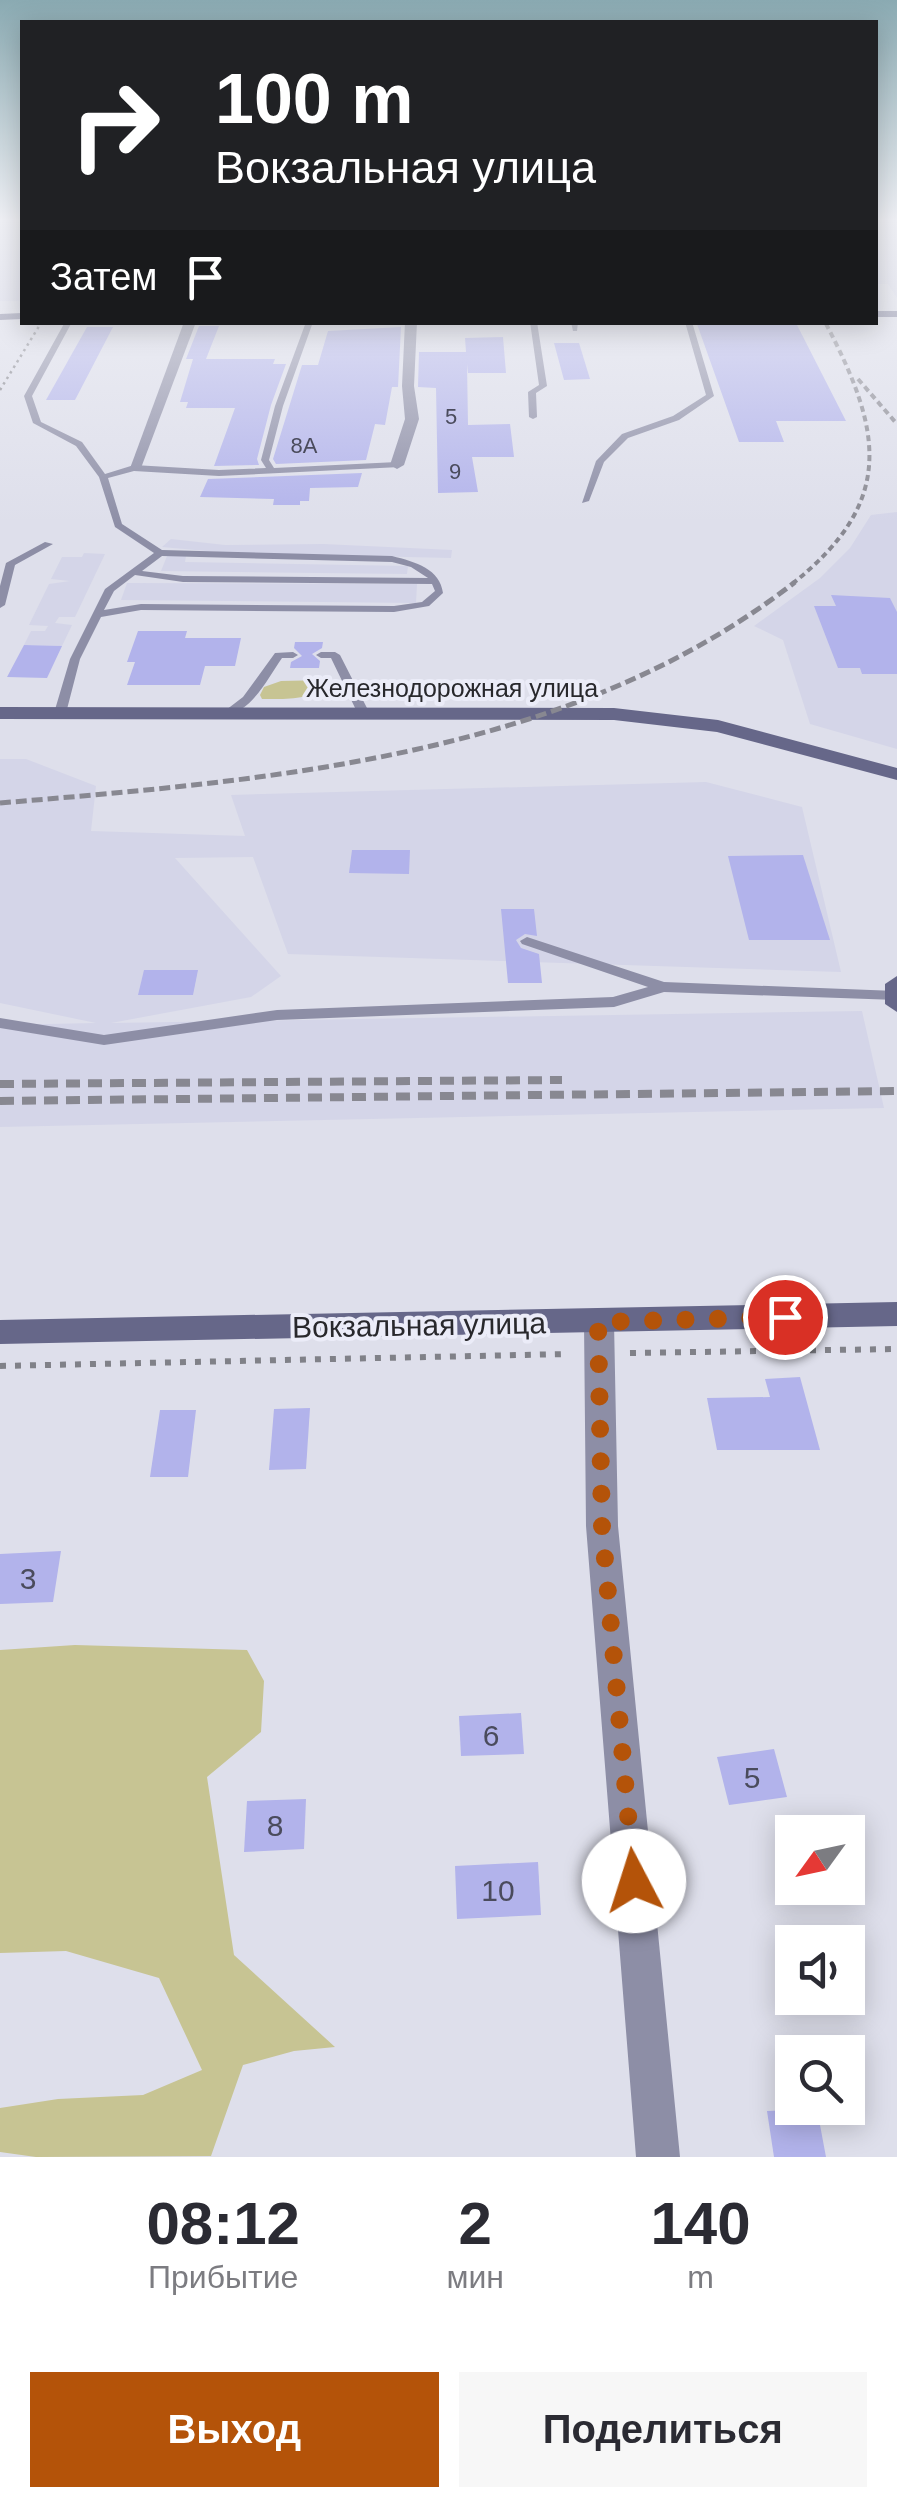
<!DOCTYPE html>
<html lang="ru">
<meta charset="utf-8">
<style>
:root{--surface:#fff;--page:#f7f7f7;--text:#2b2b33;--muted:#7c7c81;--accent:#b45309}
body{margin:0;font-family:Helvetica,sans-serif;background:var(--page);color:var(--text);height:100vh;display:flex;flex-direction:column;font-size:38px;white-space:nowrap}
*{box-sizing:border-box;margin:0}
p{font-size:32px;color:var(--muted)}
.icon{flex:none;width:55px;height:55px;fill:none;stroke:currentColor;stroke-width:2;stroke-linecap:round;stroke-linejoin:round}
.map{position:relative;height:2157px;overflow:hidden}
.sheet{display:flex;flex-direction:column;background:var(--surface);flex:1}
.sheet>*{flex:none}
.hud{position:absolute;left:20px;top:20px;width:858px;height:305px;border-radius:0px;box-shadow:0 5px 25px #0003;background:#202124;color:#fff;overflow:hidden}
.needle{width:65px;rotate:237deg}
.tools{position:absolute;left:775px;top:1815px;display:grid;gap:20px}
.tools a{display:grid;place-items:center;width:90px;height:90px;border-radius:0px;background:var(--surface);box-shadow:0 5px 25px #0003;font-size:50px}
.pin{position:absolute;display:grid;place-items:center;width:85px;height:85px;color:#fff;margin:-42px;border:5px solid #fff;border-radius:50%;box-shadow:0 2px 10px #0007}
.me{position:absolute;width:110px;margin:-55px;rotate:355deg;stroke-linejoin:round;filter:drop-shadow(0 0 8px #0008)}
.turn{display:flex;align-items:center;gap:35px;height:210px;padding:0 30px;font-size:45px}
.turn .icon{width:130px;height:130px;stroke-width:2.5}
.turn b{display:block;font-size:70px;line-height:85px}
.then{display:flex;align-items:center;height:95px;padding:0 30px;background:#0003;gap:20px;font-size:38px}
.eta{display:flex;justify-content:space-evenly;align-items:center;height:170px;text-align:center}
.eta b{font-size:60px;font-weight:700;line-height:70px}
.cta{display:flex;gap:20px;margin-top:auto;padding:20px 30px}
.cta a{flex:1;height:115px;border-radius:0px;background:var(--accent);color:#fff;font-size:40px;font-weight:700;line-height:115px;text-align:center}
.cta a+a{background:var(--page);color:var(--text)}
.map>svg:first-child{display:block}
.built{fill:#d4d5e8}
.green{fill:#c7c493}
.building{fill:#b2b3eb}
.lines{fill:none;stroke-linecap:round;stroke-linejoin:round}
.path-far1{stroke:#808188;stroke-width:2.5;stroke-dasharray:2.5 4;stroke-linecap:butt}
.path{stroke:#808188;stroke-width:6;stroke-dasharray:6 9;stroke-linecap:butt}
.lane{fill:#8d8ea6;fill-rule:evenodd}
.street{fill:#8d8ea6;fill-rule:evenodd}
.secondary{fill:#666789;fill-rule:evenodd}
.rail-far2{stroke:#888891;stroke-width:4;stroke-dasharray:6 4;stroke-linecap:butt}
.rail-far1{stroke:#888891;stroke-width:5;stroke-dasharray:11 5;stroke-linecap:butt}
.rail{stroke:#888891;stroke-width:8;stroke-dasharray:14 8;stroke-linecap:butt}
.route{stroke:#b45309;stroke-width:18;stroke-dasharray:0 32.4}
.labels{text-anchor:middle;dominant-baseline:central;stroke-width:8;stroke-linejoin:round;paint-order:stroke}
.far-number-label{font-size:22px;fill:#4a4b5c}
.far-street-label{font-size:25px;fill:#28282c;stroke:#ebecf8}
.street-label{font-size:30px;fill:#28282c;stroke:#ebecf8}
.near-number-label{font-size:30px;fill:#4a4b5c}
</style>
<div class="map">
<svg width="897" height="2157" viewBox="0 0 897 2157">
<rect width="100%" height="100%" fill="#dedfeb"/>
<g class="built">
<rect x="0" y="222" width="22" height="79"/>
<polygon points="875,222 897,222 897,298 888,284 875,284"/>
<polygon points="897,512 897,749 810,724 783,640 754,626 820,578 850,548 871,515"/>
<polygon points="171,539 225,545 323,544 452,550 451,558 229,553 162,547"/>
<polygon points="84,553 105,554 75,617 59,617 55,623 72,625 62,646 24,645 31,631 45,631 48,626 29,625 49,584 70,581 51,579 62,557 82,557"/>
<polygon points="167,556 186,556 185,562 408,566 407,574 161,571"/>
<polygon points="127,583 417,584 416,603 121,600"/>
<polygon points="0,759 26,759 96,786 91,831 245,836 231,795 706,782 802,807 841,972 288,954 253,857 175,858 281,976 251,997 111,1023 862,1011 884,1108 0,1127 0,1025 96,1023 0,1003"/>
</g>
<g class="green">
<path d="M327,680l3,2c-21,19 -41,17 -68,17l-2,-4 4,-8 17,-6z"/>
<polygon points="75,1645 247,1650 264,1681 261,1732 207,1777 234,1955 335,2047 294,2051 243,2065 211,2156 36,2157 0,2152 0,2108 58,2099 143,2095 202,2070 159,1978 66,1951 0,1953 0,1650"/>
</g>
<g class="building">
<polygon points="697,324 797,325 846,421 776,421 784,442 739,442"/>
<polygon points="199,326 219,326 206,359 275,359 273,364 286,364 271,405 257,459 259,465 214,466 235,408 186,408 188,402 180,402 193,359 186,359"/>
<polygon points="87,327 113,327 75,400 46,400"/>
<polygon points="401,327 398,387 392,387 385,425 375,424 366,460 276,464 273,459 302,365 318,365 328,331"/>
<polygon points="503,337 506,373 468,373 467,364 468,425 510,424 514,457 472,457 478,492 438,493 436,388 418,387 419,352 466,352 465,338"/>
<polygon points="554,343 579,343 590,379 564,380"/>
<polygon points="362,473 358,487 310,488 309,501 300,501 300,505 273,505 274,499 200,497 208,479"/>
<polygon points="831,595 890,598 897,612 897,674 862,674 860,668 838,668 814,606 836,606"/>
<polygon points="138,631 187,631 185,638 241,638 235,666 205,666 200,685 127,685 135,662 127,662"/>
<polygon points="295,642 323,642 322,648 312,654 320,661 319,668 290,668 291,662 302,656 294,648"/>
<polygon points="24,645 62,646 47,678 7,677"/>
<polygon points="352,850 410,850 409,874 349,873"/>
<polygon points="803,855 830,940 749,940 728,856"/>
<polygon points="501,909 534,909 537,936 525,934 516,940 521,948 539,954 542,983 508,983"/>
<polygon points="144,970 198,970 193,995 138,995"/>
<polygon points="800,1377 820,1450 717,1450 707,1398 770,1397 765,1379"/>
<polygon points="310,1408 306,1469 269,1470 274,1409"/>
<polygon points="160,1410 196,1410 188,1477 150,1477"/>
<polygon points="61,1551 53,1602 0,1604 0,1554"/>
<polygon points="521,1713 524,1754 461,1756 459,1716"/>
<polygon points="774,1749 787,1797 729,1805 717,1757"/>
<polygon points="306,1799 304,1849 244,1852 247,1801"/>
<polygon points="538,1862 541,1915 457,1919 455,1866"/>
<polygon points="817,2109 826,2157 774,2157 767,2111"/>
</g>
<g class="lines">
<g class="path-far1">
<polyline points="82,323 171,323"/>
<polyline points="0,390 41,323"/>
</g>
<g class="path">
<polyline points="630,1353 897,1349"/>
<polyline points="0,1366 569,1354"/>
</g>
<g class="lane">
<path d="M65,322h7l-40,74 9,26 41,20 23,32 29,-9 85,5 47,-2 -5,-8 14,-54 31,-84h7l-30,84 -14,54 5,8 123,-6 3,1v4l-181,9 -85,-5 -26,7 14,46 40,26 230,6c24,6 48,13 51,37l-14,13 -35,6 -253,-2 -40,7 -21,42 -14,54 -2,2h-8l-2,-2 16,-54 35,-70 49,-36 -39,-26 -16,-50 -23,-31 -43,-23 -9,-27zM162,556l230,6 19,5 17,11 -245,-2 -41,-5zM135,575l48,7 249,2 3,7 -13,11 -28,4 -253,-2 -37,6 10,-19z"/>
<polygon points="530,322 537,322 547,386 536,393 537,417 533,419 529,417 528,392 539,385"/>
<polygon points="571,322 578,322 577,331 573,331"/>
<polygon points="685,322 692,322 714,396 679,420 628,438 604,462 589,501 582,503 596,461 622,434 673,416 706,395"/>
<polygon points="45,542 53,544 15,565 5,605 0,608 0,586 6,563"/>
<polygon points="335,652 340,655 369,712 367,714 359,714 357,712 331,658 321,658 316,655 321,652"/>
<path d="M275,653l18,-1 5,3 -5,3h-11c-13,18 -31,56 -56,56v-4l17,-13z"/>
<polygon points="527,937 664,982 896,991 897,1000 664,992 614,1007 277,1020 104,1045 0,1028 0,1018 104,1035 277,1010 613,997 648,987 522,944 520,941"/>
</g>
<g class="street">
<polygon points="184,322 196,322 141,468 129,471"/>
<polygon points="405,322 417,322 414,386 419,419 404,465 397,469 390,465 405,419 402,386"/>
<polygon points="599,1310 609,1314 614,1322 618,1526 680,2157 636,2157 586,1526 584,1322 589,1314"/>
</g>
<g class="secondary">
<rect x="875" y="311" width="22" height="6"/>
<polygon points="22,313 22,319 0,320 0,314"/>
<polygon points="0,707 614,708 718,720 897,768 897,780 717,732 614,720 0,719"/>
<polygon points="897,976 897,1012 885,1004 885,984"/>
<polygon points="897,1302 897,1326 0,1344 0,1320"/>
</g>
<g class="rail-far2">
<polyline points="858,379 897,424"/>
<path d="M792,584c105,-83 90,-154 33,-262"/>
</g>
<path class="rail-far1" d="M0,803c273,-23 571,-46 795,-221"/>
<g class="rail">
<polyline points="0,1084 562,1080"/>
<polyline points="0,1101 897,1091"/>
</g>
</g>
<linearGradient id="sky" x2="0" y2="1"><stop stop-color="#8aaab2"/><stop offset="0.42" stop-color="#f0f1f6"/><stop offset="1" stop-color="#f0f1f6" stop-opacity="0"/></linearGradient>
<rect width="897" height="524" fill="url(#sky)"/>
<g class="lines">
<polyline class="route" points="634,1881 602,1526 598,1322 785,1317"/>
</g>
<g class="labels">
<g class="far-number-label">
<text x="451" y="416">5</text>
<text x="304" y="445">8А</text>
<text x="455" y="471">9</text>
</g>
<g class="far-street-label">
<text x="452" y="688">Железнодорожная улица</text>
</g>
<g class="street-label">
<text transform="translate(419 1325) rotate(-1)">Вокзальная улица</text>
</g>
<g class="near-number-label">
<text x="28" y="1578">3</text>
<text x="491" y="1735">6</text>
<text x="752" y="1777">5</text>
<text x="275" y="1825">8</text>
<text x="498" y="1890">10</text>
</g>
</g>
</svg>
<div class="tools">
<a><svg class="needle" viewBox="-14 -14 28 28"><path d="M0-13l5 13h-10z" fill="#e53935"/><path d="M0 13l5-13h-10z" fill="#7c7c81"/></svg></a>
<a><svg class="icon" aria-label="sound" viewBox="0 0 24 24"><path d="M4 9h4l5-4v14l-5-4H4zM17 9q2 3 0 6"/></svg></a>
<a><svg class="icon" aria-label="search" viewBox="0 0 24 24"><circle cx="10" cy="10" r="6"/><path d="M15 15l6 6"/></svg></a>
</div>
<div class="pin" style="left:785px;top:1317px;background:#d93025"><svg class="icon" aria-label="arrive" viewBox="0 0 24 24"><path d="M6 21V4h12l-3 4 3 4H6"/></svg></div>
<svg class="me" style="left:634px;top:1881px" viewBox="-20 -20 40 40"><circle r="19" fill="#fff"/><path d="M0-13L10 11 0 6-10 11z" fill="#b45309"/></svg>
<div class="hud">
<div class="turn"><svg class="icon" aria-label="right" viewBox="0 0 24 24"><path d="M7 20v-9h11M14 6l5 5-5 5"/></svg><div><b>100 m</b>Вокзальная улица</div></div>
<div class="then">Затем<svg class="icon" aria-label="arrive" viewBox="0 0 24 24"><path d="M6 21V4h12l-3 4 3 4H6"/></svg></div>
</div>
</div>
<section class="sheet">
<div class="eta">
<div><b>08:12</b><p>Прибытие</p></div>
<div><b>2</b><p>мин</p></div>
<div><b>140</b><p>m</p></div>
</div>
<div class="cta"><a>Выход</a><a>Поделиться</a></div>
</section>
